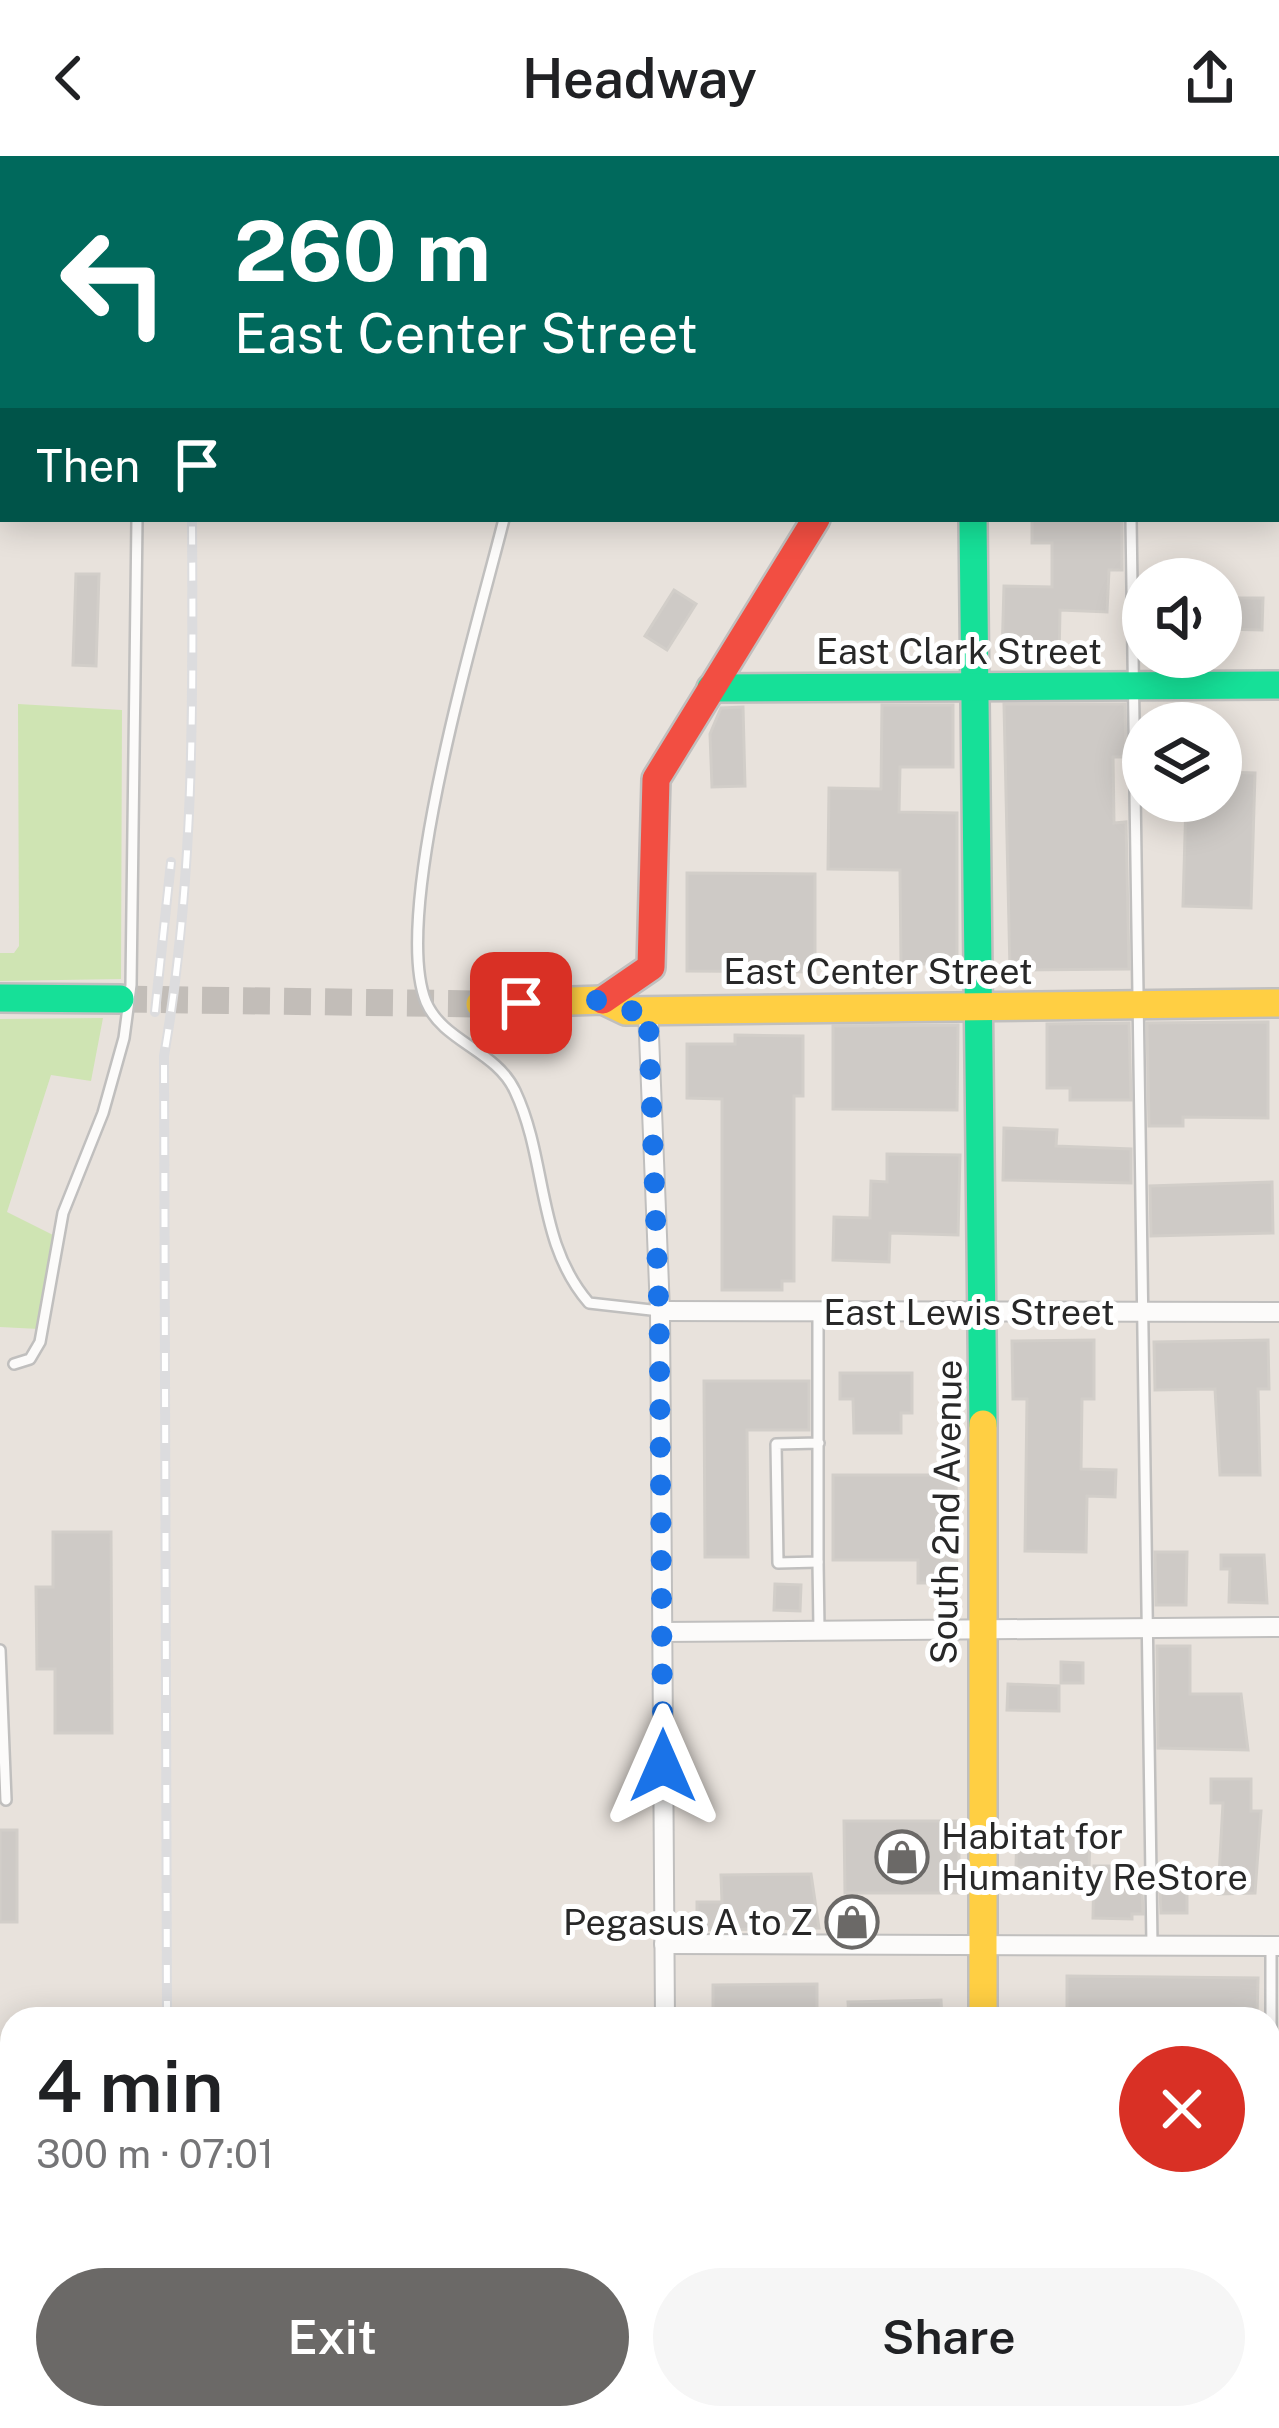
<!DOCTYPE html>
<meta charset="utf-8">
<style>
:root{--surface:#fff;--page:#f6f6f6;--text:#202124;--muted:#757577;--accent:#6b6967}
body{margin:0;font-family:"Public Sans",sans-serif;background:var(--page);color:var(--text);height:100vh;display:flex;flex-direction:column;font-size:45px;white-space:nowrap}
*{box-sizing:border-box;margin:0}
p{font-size:39px;color:var(--muted)}
.icon{flex:none;width:66px;height:66px;fill:none;stroke:currentColor;stroke-width:2;stroke-linecap:round;stroke-linejoin:round}
.map{position:relative;flex:1;overflow:hidden}
.sheet{position:absolute;left:0px;top:1851px;width:1281px;height:423px;display:flex;flex-direction:column;background:var(--surface);border-radius:36px 36px 0 0;box-shadow:0 6px 30px #0003}
.sheet>*{flex:none}
.hud{position:absolute;left:0px;top:0px;width:1281px;height:366px;box-shadow:0 6px 30px #0003;background:#00695c;color:#fff;overflow:hidden}
.tools{position:absolute;left:1122px;top:402px;display:grid;gap:24px}
.tools a{display:grid;place-items:center;width:120px;height:120px;border-radius:50%;background:var(--surface);box-shadow:0 6px 30px #0003;font-size:60px}
.pin{position:absolute;display:grid;place-items:center;width:102px;height:102px;color:#fff;margin:-51px;border-radius:24px;box-shadow:0 6px 18px #0006}
.me{position:absolute;width:132px;margin:-66px;rotate:0deg;stroke-linejoin:round;filter:drop-shadow(0 0 9px #0008)}
.turn{display:flex;align-items:center;gap:42px;height:252px;padding:0 36px;font-size:54px}
.turn .icon{width:156px;height:156px;stroke-width:2.5}
.turn b{display:block;font-size:84px;line-height:102px}
.then{display:flex;align-items:center;height:114px;padding:0 36px;background:#0003;gap:24px;font-size:45px}
.round{display:grid;place-items:center;flex:none;width:126px;height:126px;border-radius:63px;background:var(--page)}
.headline{display:flex;align-items:center;justify-content:space-between;height:204px;padding:0 36px}
h1{font-size:72px;font-weight:600;line-height:90px}
.button{display:flex;gap:24px;margin-top:auto;padding:24px 36px}
.button a{flex:1;height:138px;border-radius:72px;background:var(--accent);color:#fff;font-size:48px;font-weight:600;line-height:138px;text-align:center}
.button a+a{background:var(--page);color:var(--text)}
header{display:flex;justify-content:space-between;align-items:center;height:156px;padding:0 36px;background:var(--surface);font-size:54px;font-weight:600}
.map>svg:first-child{display:block}
.green{fill:#cfe4b3}
.building{fill:#cecac6;stroke:#d2cec9;stroke-width:3}
.lines{fill:none;stroke-linecap:round;stroke-linejoin:round}
.secondary-tunnel{stroke:#c2bdb8;stroke-width:27;stroke-dasharray:27 14;stroke-linecap:butt}
.lane-casing{stroke:#c0bfbe;stroke-width:14}
.street-casing{stroke:#c0bfbe;stroke-width:22}
.fast-casing{stroke:#c0bfbe;stroke-width:32}
.slow-casing{stroke:#c0bfbe;stroke-width:32}
.jam-casing{stroke:#c0bfbe;stroke-width:32}
.lane{stroke:#fcfbfa;stroke-width:9}
.street{stroke:#fcfbfa;stroke-width:18}
.fast{stroke:#16e098;stroke-width:27}
.slow{stroke:#ffcf43;stroke-width:27}
.jam{stroke:#f24e42;stroke-width:27}
.rail-casing{stroke:#dcdcde;stroke-width:10}
.rail{stroke:#fff;stroke-width:6;stroke-dasharray:18;stroke-linecap:butt}
.route{stroke:#1a73e8;stroke-width:21;stroke-dasharray:0 37.8}
.labels{text-anchor:middle;dominant-baseline:central;stroke-width:10;stroke-linejoin:round;paint-order:stroke}
.street-label{font-size:36px;fill:#282828;stroke:#fff}
.poi-label{font-size:36px;fill:#282828;stroke:#fff;text-anchor:start}
</style>
<header><svg class="icon" aria-label="back" viewBox="0 0 24 24"><path d="M15 5l-7 7 7 7"/></svg>Headway<svg class="icon" aria-label="share" viewBox="0 0 24 24"><path d="M12 15V3M7 8l5-5 5 5M5 13v7h14v-7"/></svg></header>
<div class="map">
<svg width="1279" height="2272" viewBox="0 0 1279 2272">
<rect width="100%" height="100%" fill="#e8e2dc"/>
<g class="green">
<polygon points="18,548 122,554 121,823 0,825 0,797 14,797 19,790"/>
<polygon points="103,862 91,925 51,919 7,1056 59,1082 39,1173 0,1171 0,863"/>
</g>
<g class="building">
<polygon points="1032,363 1122,363 1122,414 1109,414 1107,456 1060,454 1059,503 1002,501 1004,430 1052,431 1052,387 1032,387"/>
<polygon points="76,418 99,418 96,510 73,509"/>
<polygon points="674,434 696,448 667,494 645,480"/>
<polygon points="1221,442 1263,442 1262,474 1221,473"/>
<polygon points="1004,548 1125,548 1126,601 1113,601 1114,667 1126,666 1129,813 1010,814"/>
<polygon points="882,549 953,549 953,611 900,611 899,656 957,657 957,808 901,808 900,714 828,713 829,632 881,633"/>
<polygon points="743,551 745,630 712,631 710,578 721,552"/>
<polygon points="1221,616 1255,617 1251,752 1183,750 1186,645 1221,645"/>
<polygon points="687,717 815,718 815,816 687,815"/>
<polygon points="1268,866 1268,962 1183,961 1183,970 1149,970 1147,867"/>
<polygon points="1129,867 1131,944 1070,944 1070,932 1047,932 1047,868"/>
<polygon points="958,869 957,954 833,953 833,870"/>
<polygon points="735,879 803,880 803,940 794,940 794,1125 782,1125 782,1134 722,1134 722,943 687,942 687,888 735,888"/>
<polygon points="1004,972 1057,974 1056,990 1131,993 1131,1027 1003,1024"/>
<polygon points="887,998 960,999 958,1079 890,1077 889,1106 833,1104 834,1061 870,1062 871,1025 887,1026"/>
<polygon points="1272,1026 1273,1077 1151,1080 1150,1030"/>
<polygon points="1094,1184 1094,1243 1082,1243 1081,1313 1116,1314 1115,1341 1087,1340 1086,1396 1025,1395 1027,1243 1013,1243 1012,1185"/>
<polygon points="1268,1184 1269,1233 1258,1233 1260,1319 1220,1319 1215,1233 1155,1234 1154,1186"/>
<polygon points="840,1217 912,1217 912,1257 901,1257 901,1277 854,1277 853,1243 840,1243"/>
<polygon points="704,1225 809,1225 809,1274 747,1274 748,1401 705,1401"/>
<polygon points="833,1319 956,1319 957,1427 918,1427 918,1404 833,1404"/>
<polygon points="53,1376 111,1376 112,1577 55,1577 55,1513 37,1513 36,1431 53,1431"/>
<polygon points="1155,1396 1187,1396 1186,1449 1156,1449"/>
<polygon points="1221,1399 1264,1399 1267,1447 1229,1446 1230,1413 1221,1413"/>
<polygon points="775,1428 801,1429 800,1455 774,1454"/>
<polygon points="1157,1490 1190,1490 1190,1538 1241,1538 1248,1594 1158,1592"/>
<polygon points="1061,1506 1083,1507 1083,1527 1061,1527"/>
<polygon points="1008,1528 1059,1530 1059,1555 1007,1554"/>
<polygon points="1211,1623 1251,1623 1251,1655 1261,1655 1255,1737 1218,1738 1223,1647 1211,1647"/>
<polygon points="844,1665 959,1665 959,1737 845,1737"/>
<rect x="0" y="1674" width="17" height="92"/>
<polygon points="1017,1674 1090,1676 1089,1713 1016,1711"/>
<polygon points="1094,1710 1132,1710 1132,1736 1142,1735 1143,1758 1132,1758 1132,1763 1093,1762"/>
<polygon points="811,1718 819,1772 697,1774 697,1746 722,1746 721,1719"/>
<polygon points="1187,1734 1187,1757 1161,1757 1160,1735"/>
<polygon points="1067,1820 1258,1822 1257,1863 1067,1863"/>
<polygon points="817,1828 817,1863 713,1863 713,1829"/>
<polygon points="941,1844 942,1863 849,1863 848,1846"/>
</g>
<g class="lines">
<polyline class="secondary-tunnel" points="120,843 480,848"/>
<g class="lane-casing">
<g id="lane">
<polyline points="587,0 589,3"/>
<path d="M504,363c-25,101 -114,394 -78,483 17,40 70,48 89,89 33,70 21,151 74,212l71,8"/>
<polyline points="1131,363 1152,1789"/>
<polyline points="818,1156 818,1406 778,1407 776,1288 819,1287"/>
<polyline points="14,1208 30,1203 40,1186 63,1057 103,957 124,882 131,829 137,363"/>
<polyline points="818,1406 819,1473"/>
<polyline points="0,1494 6,1644"/>
<polyline points="1271,2078 1271,1790"/>
</g>
</g>
<g class="street-casing">
<g id="street">
<polyline points="52,3 52,0"/>
<polyline points="0,212 3,212"/>
<polyline points="1278,213 1279,213"/>
<polyline points="648,854 660,1155 665,1863"/>
<polyline points="660,1155 1279,1156"/>
<polyline points="662,1476 1279,1471"/>
<polyline points="664,1788 1279,1790"/>
<polyline points="67,2262 67,2272"/>
<polyline points="668,2262 668,2272"/>
</g>
</g>
<g class="fast-casing">
<g id="fast">
<polyline points="973,363 983,1268"/>
<polyline points="711,532 1279,529"/>
<polyline points="0,842 120,843"/>
<polyline points="0,2113 12,2112"/>
<polyline points="988,2262 988,2272"/>
</g>
</g>
<g class="slow-casing">
<g id="slow">
<polyline points="1038,3 1040,0"/>
<polyline points="480,848 603,844 626,855 1279,847"/>
<polyline points="983,1268 983,1863"/>
<polyline points="1269,2081 1279,2081"/>
<polyline points="1269,2118 1279,2118"/>
</g>
</g>
<g class="jam-casing">
<polyline id="jam" points="603,844 651,811 656,623 816,363"/>
</g>
<use href="#lane" class="lane"/>
<use href="#street" class="street"/>
<use href="#fast" class="fast"/>
<use href="#slow" class="slow"/>
<use href="#jam" class="jam"/>
<g class="rail-casing">
<g id="rail">
<polyline points="190,3 191,0"/>
<polyline points="155,856 171,706"/>
<path d="M167,1863l-3,-963c31,-179 29,-356 28,-537"/>
<polyline points="169,2262 170,2272"/>
</g>
</g>
<use href="#rail" class="rail"/>
</g>
<g class="lines">
<polyline class="route" points="521,847 603,844 626,855 648,854 659,1156 663,1610"/>
</g>
<defs>
<g id="shop-ring" transform="scale(2.7)"><circle r="9.5" fill="#fff" stroke="#6b6967" stroke-width="1.5"/><path d="M-5-2.5h2.3a2.7 3.5 0 0 1 5.4 0H5L5.5 6h-11ZM-1.5-2.5h3a1.5 2.3 0 0 0-3 0Z" fill="#6b6967"/></g>
</defs>
<g fill-rule="evenodd">
<use href="#shop-ring" x="902" y="1701"/>
<use href="#shop-ring" x="852" y="1766"/>
</g>
<g class="labels">
<g class="street-label">
<text x="959" y="495">East Clark Street</text>
<text x="878" y="815">East Center Street</text>
<text x="969" y="1156">East Lewis Street</text>
<text transform="translate(946 1356) rotate(-89)">South 2nd Avenue</text>
</g>
<g class="poi-label">
<text x="941" y="1680">Habitat for<tspan x="941" dy="41">Humanity ReStore</tspan></text>
<text x="813" y="1766" text-anchor="end">Pegasus A to Z</text>
</g>
</g>
</svg>
<div class="tools">
<a><svg class="icon" aria-label="sound" viewBox="0 0 24 24"><path d="M4 9h4l5-4v14l-5-4H4zM17 9q2 3 0 6"/></svg></a>
<a><svg class="icon" aria-label="layers" viewBox="0 0 24 24"><path d="M12 4l9 5-9 5-9-5zM3 14l9 5 9-5"/></svg></a>
</div>
<div class="pin" style="left:521px;top:847px;background:#d93025"><svg class="icon" aria-label="arrive" viewBox="0 0 24 24"><path d="M6 21V4h12l-3 4 3 4H6"/></svg></div>
<svg class="me" style="left:663px;top:1610px" viewBox="-20 -20 40 40"><path d="M0-17L14 15 0 8-14 15z" fill="#1a73e8" stroke="#fff" stroke-width="4"/></svg>
<div class="hud">
<div class="turn"><svg class="icon" aria-label="left" viewBox="0 0 24 24"><path d="M17 20v-9H6M10 6l-5 5 5 5"/></svg><div><b>260 m</b>East Center Street</div></div>
<div class="then">Then<svg class="icon" aria-label="arrive" viewBox="0 0 24 24"><path d="M6 21V4h12l-3 4 3 4H6"/></svg></div>
</div>
<section class="sheet">
<div class="headline"><div><h1>4 min</h1><p>300 m · 07:01</p></div><a class="round" style="background:#d93025;color:#fff"><svg class="icon" aria-label="close" viewBox="0 0 24 24"><path d="M6 6l12 12M18 6L6 18"/></svg></a></div>
<div class="button"><a>Exit</a><a>Share</a></div>
</section>
</div>
